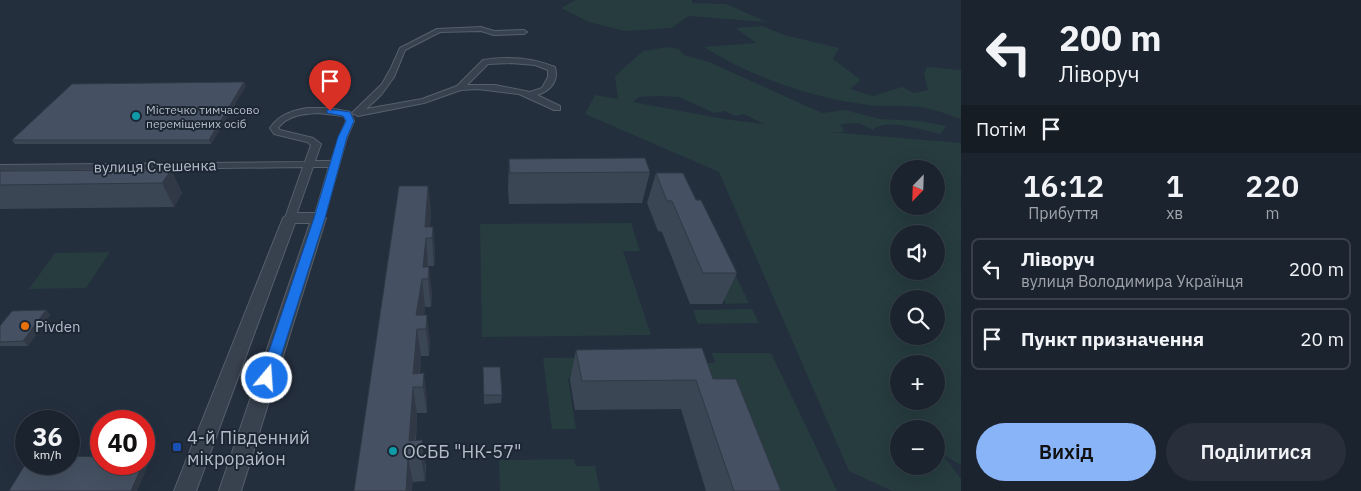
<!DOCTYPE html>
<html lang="uk">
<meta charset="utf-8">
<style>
:root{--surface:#1b232e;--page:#282f3a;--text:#f1f3f6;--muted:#a0a4aa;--line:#39404a;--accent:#8ab4f8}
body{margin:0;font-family:"IBM Plex Sans",sans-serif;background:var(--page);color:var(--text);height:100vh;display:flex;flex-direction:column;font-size:19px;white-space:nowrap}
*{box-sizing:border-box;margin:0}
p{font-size:16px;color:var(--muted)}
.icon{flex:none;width:28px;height:28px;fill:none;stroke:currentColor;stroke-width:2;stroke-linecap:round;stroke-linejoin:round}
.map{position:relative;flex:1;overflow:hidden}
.sheet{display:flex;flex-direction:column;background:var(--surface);width:400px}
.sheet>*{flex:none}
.top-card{background:#1b232e;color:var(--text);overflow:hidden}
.needle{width:32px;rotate:203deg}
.fabs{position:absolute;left:890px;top:160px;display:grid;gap:10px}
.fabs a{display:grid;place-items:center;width:55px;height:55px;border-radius:50%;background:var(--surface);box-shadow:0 5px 20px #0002,0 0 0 1px var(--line);font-size:25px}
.speed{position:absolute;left:15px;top:410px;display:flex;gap:10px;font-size:25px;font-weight:700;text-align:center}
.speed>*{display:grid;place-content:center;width:65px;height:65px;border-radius:50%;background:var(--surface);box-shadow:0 5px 20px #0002,0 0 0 1px var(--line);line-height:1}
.speed small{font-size:12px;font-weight:400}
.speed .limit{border:8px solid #d22;background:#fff;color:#111}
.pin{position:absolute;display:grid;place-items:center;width:42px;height:42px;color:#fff;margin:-51px -21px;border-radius:50% 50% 50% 0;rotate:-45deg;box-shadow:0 0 5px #0007}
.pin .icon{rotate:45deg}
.me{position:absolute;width:55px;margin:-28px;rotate:18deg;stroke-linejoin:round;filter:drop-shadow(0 0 4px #0008)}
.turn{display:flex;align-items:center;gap:18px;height:105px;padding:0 15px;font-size:22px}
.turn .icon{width:65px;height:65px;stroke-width:2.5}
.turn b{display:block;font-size:35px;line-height:42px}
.then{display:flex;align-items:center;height:48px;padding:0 15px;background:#0003;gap:10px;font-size:19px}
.eta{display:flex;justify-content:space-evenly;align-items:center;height:85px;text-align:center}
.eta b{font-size:30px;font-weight:600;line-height:35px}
.cta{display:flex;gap:10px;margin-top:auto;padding:10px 15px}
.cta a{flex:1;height:58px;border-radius:30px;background:var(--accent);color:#111;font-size:20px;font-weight:600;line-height:58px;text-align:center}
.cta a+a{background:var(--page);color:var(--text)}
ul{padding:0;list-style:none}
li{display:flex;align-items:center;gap:15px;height:62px;margin:0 10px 8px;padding:0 5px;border:2px solid var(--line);border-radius:8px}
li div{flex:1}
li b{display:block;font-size:19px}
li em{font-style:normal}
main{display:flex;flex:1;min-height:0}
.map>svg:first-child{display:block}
.green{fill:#263c3f;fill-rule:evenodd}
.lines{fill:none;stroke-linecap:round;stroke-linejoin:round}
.minor-casing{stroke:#565f6c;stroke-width:2}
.tertiary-casing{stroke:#565f6c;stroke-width:2}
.minor{fill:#38414e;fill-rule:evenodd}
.tertiary{fill:#38414e;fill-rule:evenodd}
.wall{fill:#3b4654}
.shaded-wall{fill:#303945}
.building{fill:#455162;stroke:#303945}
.route{fill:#1a73e8;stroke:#114b97}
.culture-dot{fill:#0f9aa8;stroke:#1d2633;stroke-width:2}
.food-dot{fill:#e8710a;stroke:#1d2633;stroke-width:2}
.transit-dot{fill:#1a4fb4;stroke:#1d2633;stroke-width:2}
.labels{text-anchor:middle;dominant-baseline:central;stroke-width:4;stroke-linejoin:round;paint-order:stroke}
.far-poi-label{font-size:12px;fill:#b4bcc9;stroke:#1d2633;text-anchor:start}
.street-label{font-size:15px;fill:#b4bcc9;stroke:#1d2633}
.poi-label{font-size:15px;fill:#b4bcc9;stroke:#1d2633;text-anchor:start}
.near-poi-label{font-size:18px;fill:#b4bcc9;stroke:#1d2633;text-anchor:start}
</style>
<main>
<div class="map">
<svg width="961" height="491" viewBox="0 0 961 491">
<rect width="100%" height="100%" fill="#242f3e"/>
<g class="green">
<polygon points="576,0 692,0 692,3 726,4 767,22 689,16 671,28 625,31 589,22 561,8"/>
<path d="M762,26l22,9 55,13 -6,11 28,21 -11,9 23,7 29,-9 12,6 14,-3 -4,-16 3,-7 34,3v49c-12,-4 -24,-9 -36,-11 -18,-4 -39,-1 -57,-3 -56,-7 -117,-28 -164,-58l52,-4 -20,-15z"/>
<path d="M668,47l11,2 5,6 25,7 113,51 23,-3 35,9 40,2 26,5 -5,8c-17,-3 -55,-17 -68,-4l-14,-7 -19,1 5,8h-15l131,11v322l-18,-10 18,24v12h-69l-43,-20 -130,-299 -134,-58 10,-19 23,4 -3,-23 28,-25zM658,96l21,1 35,16 11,-2 10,5 9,-2 20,10 -40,-5 -91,-17 6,-5zM899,169h37v37h-37zM899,234h37v37h-37zM899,299h37v37h-37zM899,364h37v37h-37zM899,429h37v37h-37z"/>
<polygon points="631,223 640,251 623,251 651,335 482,337 480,224"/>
<polygon points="692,230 716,236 749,303 726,304"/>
<polygon points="110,252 86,288 29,289 55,253"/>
<polygon points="752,309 759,323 698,324 693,310"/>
<polygon points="712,353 771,353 837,491 754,491 689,363 715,363"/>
<polygon points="680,356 687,376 568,378 576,429 552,429 543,358"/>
<polygon points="574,459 576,466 595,466 600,491 500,491 499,460"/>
</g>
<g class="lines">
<g class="minor-casing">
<g id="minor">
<path d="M481,27l13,4 30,-1 3,2 -3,2 -30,1 -13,-4 -41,1 -35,18 -11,27 -13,18 -15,14 56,-10 35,-13 26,-26c24,-4 50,-2 72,7 4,15 -5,24 -18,28l23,11v4h-6l-35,-16 -41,-5 -17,1 -37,13 -66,13 -6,-3 30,-29 9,-16 9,-20 37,-19zM511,63l24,2 13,5v7l-6,11 -12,4 -35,-7h-28l21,-21z"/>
<path d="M307,108h22l21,4 4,9 -7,16 -23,81 -5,4 -5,-4 15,-51h-16l-18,51 -5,4 -5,-4 18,-51 -303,4v-6l305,-3 6,-17 -4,-3 -33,-8 -4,-6c9,-13 21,-17 37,-20zM318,113l26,3 2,5 -15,40h-16l6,-17 -8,-6 -33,-8 -2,-2c10,-13 25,-14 40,-15z"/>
</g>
</g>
<g class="tertiary-casing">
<polygon id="tertiary" points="290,213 319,213 326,218 241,491 219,491 310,223 295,223 196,491 174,491 283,218"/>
</g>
<use href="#minor" class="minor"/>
<use href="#tertiary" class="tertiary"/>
</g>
<g class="wall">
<polygon points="244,82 246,86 211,144 15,144 12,140"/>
<polygon points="509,159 650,172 642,203 509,204 508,189"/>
<polygon points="171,170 182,193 174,207 0,209 0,171"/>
<polygon points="656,173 696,200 737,273 722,304 690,304 662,232 658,231 647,203"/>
<polygon points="428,186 431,213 430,227 433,227 435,254 434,266 428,266 432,295 431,307 425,307 424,315 430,342 429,356 421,356 420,373 427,399 427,413 417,413 416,441 426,465 426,473 425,481 413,482 354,491"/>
<polygon points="46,310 50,315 28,346 0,346 0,326"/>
<polygon points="576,350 713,379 781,491 706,491 681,409 575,410 570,380"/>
<polygon points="483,367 502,395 501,403 484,404"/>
</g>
<g class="shaded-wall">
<polygon points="244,82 246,86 211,144 209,140"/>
<polygon points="171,170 182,193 174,207 162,183"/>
<polygon points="428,186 431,213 429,238 425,227"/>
<polygon points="433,227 435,254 434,266 432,238"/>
<polygon points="426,238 428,266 427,279 423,267"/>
<polygon points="429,267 432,295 431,307 428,279"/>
<polygon points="422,279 425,307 422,329 416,315"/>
<polygon points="46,310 50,315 28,346 23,341"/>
<polygon points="427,315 430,342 429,356 426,329"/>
<polygon points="417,329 421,356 418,387 413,374"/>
<polygon points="424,373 427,399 427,413 423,387"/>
<polygon points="413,387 417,413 414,458 409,441"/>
<polygon points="422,440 426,473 425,481 421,458"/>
<polygon points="146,457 150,461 137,491 131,491"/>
<polygon points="408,458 413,482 412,491 406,491"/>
</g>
<g class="building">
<polygon points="244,82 209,140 12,140 72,84"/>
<polygon points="645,158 650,172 510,173 509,159"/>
<polygon points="171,170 162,183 0,185 0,171"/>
<polygon points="656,173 683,173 696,200 701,200 737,273 703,273 672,201 667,201"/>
<polygon points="399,186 428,186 425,227 433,227 432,238 426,238 423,267 429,267 428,279 422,279 416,315 427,315 426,329 417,329 413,374 424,373 423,387 413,387 409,441 422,440 422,449 421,458 408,458 406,491 354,491"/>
<polygon points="46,310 23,341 0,342 0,326 12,311"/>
<polygon points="702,348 713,379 736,379 781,491 734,491 696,380 582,381 576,350"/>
<polygon points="483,367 500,367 502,395 484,395"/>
<polygon points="69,456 101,457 101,464 143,464 131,491 9,491 26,463 26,464 69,464"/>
</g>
<polygon class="route" points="327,109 350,112 354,121 347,137 325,218 274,378 272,382 267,384 262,382 260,378 314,218 338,137 346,121 343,116 327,113"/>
<g class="culture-dot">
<circle cx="136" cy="116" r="5"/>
<circle cx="393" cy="451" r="5"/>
</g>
<circle class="food-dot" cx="25" cy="326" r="5"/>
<rect class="transit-dot" x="172" y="442" width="10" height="10" rx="2.5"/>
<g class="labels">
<g class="far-poi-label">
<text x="146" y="109">Містечко тимчасово<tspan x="146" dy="14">переміщених осіб</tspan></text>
</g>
<g class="street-label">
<text transform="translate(155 166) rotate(-1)">вулиця Стешенка</text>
</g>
<g class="poi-label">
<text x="35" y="326">Pivden</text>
</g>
<g class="near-poi-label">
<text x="187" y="437">4-й Південний<tspan x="187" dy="21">мікрорайон</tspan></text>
<text x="403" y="451">ОСББ "НК-57"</text>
</g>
</g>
</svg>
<div class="fabs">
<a><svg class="needle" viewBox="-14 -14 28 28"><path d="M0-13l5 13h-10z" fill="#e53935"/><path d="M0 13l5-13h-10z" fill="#a0a4aa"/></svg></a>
<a><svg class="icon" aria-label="sound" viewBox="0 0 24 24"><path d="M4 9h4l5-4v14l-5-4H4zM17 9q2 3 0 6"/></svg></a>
<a><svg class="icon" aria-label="search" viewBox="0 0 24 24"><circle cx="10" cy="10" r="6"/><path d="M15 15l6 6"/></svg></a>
<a>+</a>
<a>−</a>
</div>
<div class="speed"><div>36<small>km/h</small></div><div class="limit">40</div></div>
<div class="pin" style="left:330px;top:111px;background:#d93025"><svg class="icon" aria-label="arrive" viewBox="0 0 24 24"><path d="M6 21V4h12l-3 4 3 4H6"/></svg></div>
<svg class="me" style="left:267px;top:378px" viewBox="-20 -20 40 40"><circle r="17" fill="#1a73e8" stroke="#fff" stroke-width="3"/><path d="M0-11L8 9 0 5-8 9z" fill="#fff"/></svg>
</div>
<section class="sheet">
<div class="top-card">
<div class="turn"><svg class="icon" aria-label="left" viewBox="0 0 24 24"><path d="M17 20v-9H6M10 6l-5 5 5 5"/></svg><div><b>200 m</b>Ліворуч</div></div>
<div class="then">Потім<svg class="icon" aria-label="arrive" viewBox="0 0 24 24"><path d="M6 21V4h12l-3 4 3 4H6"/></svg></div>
</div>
<div class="eta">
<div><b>16:12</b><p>Прибуття</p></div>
<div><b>1</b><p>хв</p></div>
<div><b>220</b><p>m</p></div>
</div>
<ul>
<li><svg class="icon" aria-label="left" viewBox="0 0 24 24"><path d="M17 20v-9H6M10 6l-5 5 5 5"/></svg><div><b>Ліворуч</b><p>вулиця Володимира Українця</p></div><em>200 m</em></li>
<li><svg class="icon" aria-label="arrive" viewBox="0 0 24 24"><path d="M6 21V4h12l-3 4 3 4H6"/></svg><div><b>Пункт призначення</b></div><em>20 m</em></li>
</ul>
<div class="cta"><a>Вихід</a><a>Поділитися</a></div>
</section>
</main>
